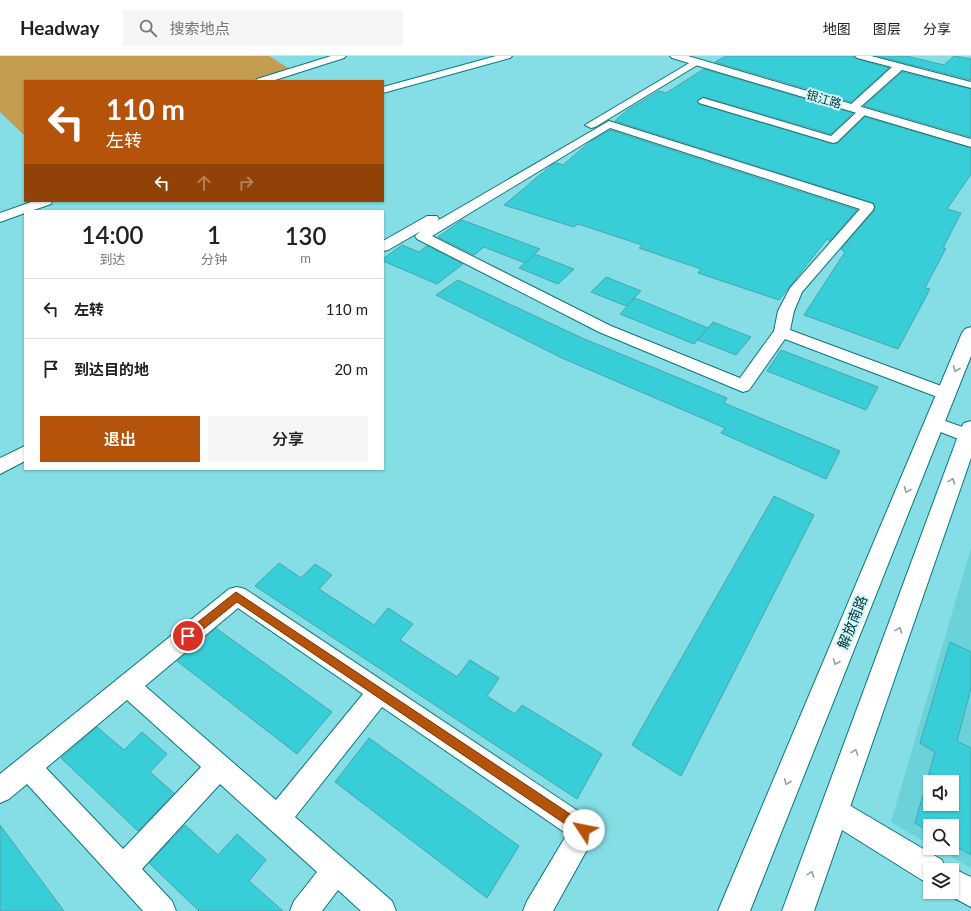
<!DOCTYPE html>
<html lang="zh">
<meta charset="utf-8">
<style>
:root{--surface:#fff;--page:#f6f6f6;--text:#222;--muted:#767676;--line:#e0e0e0;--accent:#b45309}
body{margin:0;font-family:Lato,"Noto Sans SC",sans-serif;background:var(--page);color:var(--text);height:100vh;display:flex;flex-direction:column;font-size:15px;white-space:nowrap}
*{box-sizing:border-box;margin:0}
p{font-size:13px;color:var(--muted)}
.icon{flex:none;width:22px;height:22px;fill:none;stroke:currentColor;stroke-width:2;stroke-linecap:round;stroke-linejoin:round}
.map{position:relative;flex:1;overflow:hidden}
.details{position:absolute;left:24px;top:154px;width:360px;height:260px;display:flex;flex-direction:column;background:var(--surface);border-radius:0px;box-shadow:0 1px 3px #0004}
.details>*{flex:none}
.guide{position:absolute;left:24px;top:24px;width:360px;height:122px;border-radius:0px;box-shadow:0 1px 3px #0004;background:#b45309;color:#fff;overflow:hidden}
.buttons{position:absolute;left:923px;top:719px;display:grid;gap:8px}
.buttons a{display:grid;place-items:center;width:36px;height:36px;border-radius:0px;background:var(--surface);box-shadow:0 1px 3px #0004;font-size:20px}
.pin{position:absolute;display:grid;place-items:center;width:34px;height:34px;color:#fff;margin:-17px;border:2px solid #fff;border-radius:50%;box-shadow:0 1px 4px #0007}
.me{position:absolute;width:44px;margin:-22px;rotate:304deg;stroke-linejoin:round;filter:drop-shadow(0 0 3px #0008)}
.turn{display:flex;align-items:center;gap:14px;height:84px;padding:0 16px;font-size:18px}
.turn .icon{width:52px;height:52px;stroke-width:2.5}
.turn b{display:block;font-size:28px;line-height:34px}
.lanes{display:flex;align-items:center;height:38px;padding:0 16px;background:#0003;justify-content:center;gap:20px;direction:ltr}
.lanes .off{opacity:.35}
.eta{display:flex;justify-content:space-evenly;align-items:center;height:68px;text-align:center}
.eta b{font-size:24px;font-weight:600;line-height:28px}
.action{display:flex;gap:8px;margin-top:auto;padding:8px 16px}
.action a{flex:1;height:46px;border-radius:0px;background:var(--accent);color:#fff;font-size:16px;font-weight:600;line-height:46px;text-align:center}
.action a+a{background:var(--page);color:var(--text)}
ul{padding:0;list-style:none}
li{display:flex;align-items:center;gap:12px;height:60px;padding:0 16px;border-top:1px solid var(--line)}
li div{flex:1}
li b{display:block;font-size:15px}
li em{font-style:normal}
header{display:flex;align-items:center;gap:24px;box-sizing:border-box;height:56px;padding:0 20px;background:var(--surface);border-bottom:1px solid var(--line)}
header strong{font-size:19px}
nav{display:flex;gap:22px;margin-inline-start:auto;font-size:14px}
.search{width:280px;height:36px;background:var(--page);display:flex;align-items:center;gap:10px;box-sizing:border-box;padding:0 14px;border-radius:0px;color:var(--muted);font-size:15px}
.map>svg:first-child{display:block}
.built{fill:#6cd2da;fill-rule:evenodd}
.green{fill:#c49d51}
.building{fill:#38ced8;stroke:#49a4ab;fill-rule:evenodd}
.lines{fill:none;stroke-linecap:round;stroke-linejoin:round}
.street-casing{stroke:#08767d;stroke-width:2}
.secondary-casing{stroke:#08767d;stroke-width:2}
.street{fill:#fff;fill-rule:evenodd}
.secondary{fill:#fff;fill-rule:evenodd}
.oneway{stroke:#8fa1a3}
.route{fill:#b45309;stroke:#753606}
.labels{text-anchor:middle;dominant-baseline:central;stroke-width:4;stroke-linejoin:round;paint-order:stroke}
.far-street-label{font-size:12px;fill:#072f32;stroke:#cdf7fa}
.street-label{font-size:14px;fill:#072f32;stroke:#cdf7fa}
</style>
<header>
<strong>Headway</strong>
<div class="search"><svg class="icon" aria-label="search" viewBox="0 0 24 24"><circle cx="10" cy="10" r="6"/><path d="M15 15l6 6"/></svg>搜索地点</div>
<nav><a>地图</a><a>图层</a><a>分享</a></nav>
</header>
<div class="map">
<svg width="971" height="855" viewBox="0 0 971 855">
<rect width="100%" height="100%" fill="#85dee5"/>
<path class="built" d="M971,492v320l-35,-20h16v-22h-22v19l-39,-23zM930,726h22v22h-22z"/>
<polygon class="green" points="0,0 269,0 290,13 251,25 25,25 25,80 0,56"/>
<g class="building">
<polygon points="726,0 854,0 857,3 889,12 851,46 715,6"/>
<polygon points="877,0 906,0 944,9 954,0 971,3 971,24"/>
<polygon points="704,13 853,57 831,78 703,41 697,45 699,48 833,88 838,87 865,61 971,92 971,118 947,153 961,157 943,192 946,192 925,232 930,233 898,293 804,259 845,196 841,193 874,155 875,151 873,147 615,65 626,55 659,35 666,37"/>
<polygon points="902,16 971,33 971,81 864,50"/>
<polygon points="610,74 857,154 830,185 827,183 779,244 698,217 701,213 639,192 642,189 578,168 574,171 504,149 552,109 556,107 563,109 591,85"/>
<polygon points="462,164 540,193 525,207 484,191 474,199 438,181"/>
<polygon points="402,189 419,196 427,190 463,208 437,228 383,205 383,203"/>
<polygon points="535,198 574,213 558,228 519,212"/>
<polygon points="606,221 641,235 626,250 591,236"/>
<polygon points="458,224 582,282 727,342 724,347 840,395 826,423 721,377 725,372 562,302 436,239"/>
<polygon points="635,242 708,272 694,288 620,258"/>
<polygon points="713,266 751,281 736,299 698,284"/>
<polygon points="781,294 878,331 866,354 767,315"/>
<polygon points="774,440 814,459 681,720 632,689"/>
<polygon points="279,507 301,522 315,508 332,519 319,533 374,569 388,552 413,568 400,584 457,621 470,604 499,622 487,640 515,658 522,649 602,698 577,743 255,530"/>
<polygon points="216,572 332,656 297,698 177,605"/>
<path d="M950,586l21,10v36l-14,53 14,7v107l-19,-11v-18h-22v6l-15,-9 20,-71 -15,-9zM930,726h22v22h-22z"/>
<polygon points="97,671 124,694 142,676 167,698 150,716 174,737 138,775 61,702"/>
<polygon points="369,682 519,790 487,842 335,726"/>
<polygon points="0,769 64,855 0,855"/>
<polygon points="185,769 218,799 237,778 266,804 249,825 283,855 199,855 149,807"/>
</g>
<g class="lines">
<g class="street-casing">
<g id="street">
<polygon points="331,0 346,0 344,2 272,25 256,25 257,23"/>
<polygon points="496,0 512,0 510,2 383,37 383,31"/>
<polygon points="855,0 871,0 971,26 971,32 902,14 857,54 849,54 848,52 849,50 892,11 857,2"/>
<polygon points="696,3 701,6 699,8 595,71 591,72 585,69"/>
<polygon points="703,42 831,80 860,53 868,53 869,55 837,86 833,87 699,47 698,45"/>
<path d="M609,65l264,83 1,3 -1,3 -71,82 -8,19 -4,19 162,60 3,4 -3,4 -6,2 -6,-2 -155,-59 -36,51 -6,2 -144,-60 -182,-93 -2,-3 6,-5 -33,19 -5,1v-10l44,-25h10l2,3 -2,2zM610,72l250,81 -70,79 -12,23 -4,20 -34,47 -129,-52 -179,-90z"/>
<polygon points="34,145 52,145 51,148 31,155 25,155 25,157 0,166 0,157"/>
<polygon points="934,361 971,374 971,388 928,371 925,367 928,363"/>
<polygon points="25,390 25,405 0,418 0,402"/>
<path d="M237,531l8,2 348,232 4,9 -4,9 -40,72h-30l4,-10 40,-67 -185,-127 -87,110 97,84 4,10h-35l-23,-21 -16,21h-32l4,-10 23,-29 -97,-88 -78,85 30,32 4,10h-33l-116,-127 -18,15 -9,4v-29l229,-185zM238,552l125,86 -87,106 -131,-114zM127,644l74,67 -78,82 -77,-81z"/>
<polygon points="835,742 844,746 942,804 946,814 930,814 930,827 922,824 826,764 822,755 826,746"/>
<polygon points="952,812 971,821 971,851 943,836 952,836 952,814 948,814"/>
</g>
</g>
<g class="secondary-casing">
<g id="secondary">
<polygon points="670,0 688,0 971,83 971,91 672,2"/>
<polygon points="971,271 971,300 750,855 718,855 962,277 965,273"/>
<polygon points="971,365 971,402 814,855 782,855 961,372 964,367"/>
</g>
</g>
<use href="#street" class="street"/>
<use href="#secondary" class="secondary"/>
</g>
<defs><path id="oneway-chevron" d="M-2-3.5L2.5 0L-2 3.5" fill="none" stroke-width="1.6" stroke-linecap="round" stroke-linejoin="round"/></defs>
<g class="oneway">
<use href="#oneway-chevron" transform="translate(956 313) rotate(112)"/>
<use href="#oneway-chevron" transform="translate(952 425) rotate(-70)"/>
<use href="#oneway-chevron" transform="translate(907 434) rotate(112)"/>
<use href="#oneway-chevron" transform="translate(899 574) rotate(-70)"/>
<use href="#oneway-chevron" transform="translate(836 606) rotate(112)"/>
<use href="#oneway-chevron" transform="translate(855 696) rotate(-70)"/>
<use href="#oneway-chevron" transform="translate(787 726) rotate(112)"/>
<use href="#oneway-chevron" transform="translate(811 818) rotate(-70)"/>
</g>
<polygon class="route" points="236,536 588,770 590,774 588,778 584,780 580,778 237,546 191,583 188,585 184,583 182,580 184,577"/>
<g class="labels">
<g class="far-street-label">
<text transform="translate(824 43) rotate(16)">银江路</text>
</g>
<g class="street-label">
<text transform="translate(852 566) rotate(-68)">解放南路</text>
</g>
</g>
</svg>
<div class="buttons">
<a><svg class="icon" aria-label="sound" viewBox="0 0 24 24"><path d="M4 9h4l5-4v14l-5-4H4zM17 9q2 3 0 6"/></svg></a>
<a><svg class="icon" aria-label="search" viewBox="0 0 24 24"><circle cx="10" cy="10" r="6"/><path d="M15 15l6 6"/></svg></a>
<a><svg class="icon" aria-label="layers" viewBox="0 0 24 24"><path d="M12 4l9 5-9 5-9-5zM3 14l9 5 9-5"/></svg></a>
</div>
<div class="pin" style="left:188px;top:580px;background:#d93025"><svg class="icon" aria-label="arrive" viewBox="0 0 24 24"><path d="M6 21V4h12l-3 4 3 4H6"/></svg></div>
<svg class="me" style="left:584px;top:774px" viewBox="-20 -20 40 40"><circle r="19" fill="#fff"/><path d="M0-13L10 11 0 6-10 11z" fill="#b45309"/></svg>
<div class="guide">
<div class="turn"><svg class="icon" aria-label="left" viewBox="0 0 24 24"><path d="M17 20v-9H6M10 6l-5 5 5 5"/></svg><div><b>110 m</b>左转</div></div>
<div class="lanes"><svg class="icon" aria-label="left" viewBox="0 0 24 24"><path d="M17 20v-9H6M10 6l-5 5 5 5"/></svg><svg class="icon off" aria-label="ahead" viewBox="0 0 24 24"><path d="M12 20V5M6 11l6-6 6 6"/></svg><svg class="icon off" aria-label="right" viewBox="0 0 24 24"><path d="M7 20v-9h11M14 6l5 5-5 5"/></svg></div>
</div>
<section class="details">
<div class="eta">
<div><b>14:00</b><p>到达</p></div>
<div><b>1</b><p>分钟</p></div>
<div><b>130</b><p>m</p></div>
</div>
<ul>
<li><svg class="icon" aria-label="left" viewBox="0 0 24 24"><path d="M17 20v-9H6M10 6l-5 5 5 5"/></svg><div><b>左转</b></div><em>110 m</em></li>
<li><svg class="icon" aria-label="arrive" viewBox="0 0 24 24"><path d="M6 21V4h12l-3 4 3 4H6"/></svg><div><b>到达目的地</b></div><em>20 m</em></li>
</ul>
<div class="action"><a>退出</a><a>分享</a></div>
</section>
</div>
